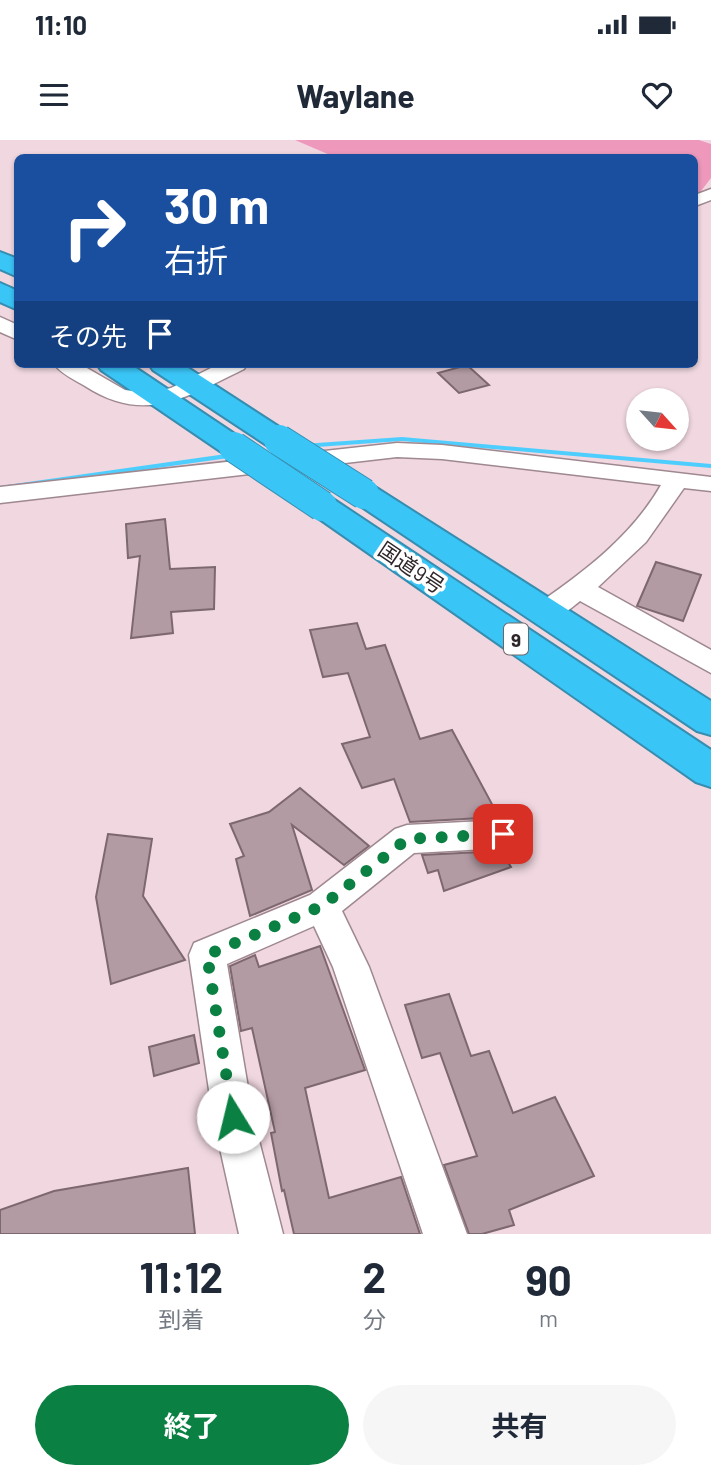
<!DOCTYPE html>
<html lang="ja">
<meta charset="utf-8">
<style>
:root{--surface:#fff;--page:#f6f6f7;--text:#1f2937;--muted:#747a83;--accent:#0b8043}
body{margin:0;font-family:Barlow,"Noto Sans JP",sans-serif;background:var(--page);color:var(--text);height:100vh;display:flex;flex-direction:column;font-size:26px;white-space:nowrap}
*{box-sizing:border-box;margin:0}
p{font-size:23px;color:var(--muted)}
.icon{flex:none;width:38px;height:38px;fill:none;stroke:currentColor;stroke-width:2;stroke-linecap:round;stroke-linejoin:round}
.map{position:relative;height:1094px;overflow:hidden}
.drawer{display:flex;flex-direction:column;background:var(--surface);flex:1}
.drawer>*{flex:none}
.hud{position:absolute;left:14px;top:14px;width:684px;height:214px;border-radius:10px;box-shadow:0 2px 5px #0004;background:#1a4fa0;color:#fff;overflow:hidden}
.needle{width:46px;rotate:117deg}
.controls{position:absolute;left:626px;top:248px;display:grid;gap:14px}
.controls a{display:grid;place-items:center;width:63px;height:63px;border-radius:50%;background:var(--surface);box-shadow:0 2px 5px #0004;font-size:35px}
.pin{position:absolute;display:grid;place-items:center;width:60px;height:60px;color:#fff;margin:-30px;border-radius:14px;box-shadow:0 4px 10px #0006}
.me{position:absolute;width:77px;margin:-38px;rotate:351deg;stroke-linejoin:round;filter:drop-shadow(0 0 5px #0008)}
.turn{display:flex;align-items:center;gap:24px;height:147px;padding:0 35px;font-size:32px}
.turn .icon{width:91px;height:91px;stroke-width:2.5}
.turn b{display:block;font-size:49px;line-height:60px}
.then{display:flex;align-items:center;height:66px;padding:0 35px;background:#0003;gap:14px;font-size:26px}
.eta{display:flex;justify-content:space-evenly;align-items:center;height:119px;text-align:center}
.eta b{font-size:42px;font-weight:700;line-height:49px}
.action{display:flex;gap:14px;margin-top:auto;padding:14px 35px}
.action a{flex:1;height:80px;border-radius:42px;background:var(--accent);color:#fff;font-size:28px;font-weight:700;line-height:80px;text-align:center}
.action a+a{background:var(--page);color:var(--text)}
.status{display:flex;justify-content:space-between;align-items:center;height:49px;padding:0 35px;background:var(--surface);direction:ltr}
.status svg{height:19px;fill:currentColor}
header{display:flex;justify-content:space-between;align-items:center;height:91px;padding:0 35px;background:var(--surface);font-size:32px;font-weight:700}
.map>svg:first-child{display:block}
.green{fill:#ee98bc}
.lines{fill:none;stroke-linecap:round;stroke-linejoin:round}
.stream{fill:#4ecefe;fill-rule:evenodd}
.building{fill:#b39ba4;stroke:#7e6870;stroke-width:2}
.street-casing{stroke:#9f8890;stroke-width:3}
.highway-casing{stroke:#368daf;stroke-width:4}
.street{fill:#fff;fill-rule:evenodd}
.highway{fill:#3ac5f7;fill-rule:evenodd}
.highway-bridge-casing{stroke:#368daf;stroke-width:32;stroke-linecap:butt}
.highway-bridge{stroke:#3ac5f7;stroke-width:30}
.route{stroke:#0b8043;stroke-width:12;stroke-dasharray:0 21.6}
.labels{text-anchor:middle;dominant-baseline:central;stroke-width:7;stroke-linejoin:round;paint-order:stroke}
.shield{fill:#fff;stroke:#6d6669;stroke-width:2}
.shield-label{font-size:19px;font-weight:bold;fill:#2e2529}
.street-label{font-size:21px;fill:#2e2529;stroke:#fff}
</style>
<div class="status"><b>11:10</b><svg viewBox="0 0 49 12"><path d="M0 12V9h3v3zM5 12V6h3v6zM10 12V3h3v9zM15 12V0h3v12zM26 1h20v11H26zM47 4h2v5h-2z"/></svg></div>
<header><svg class="icon" aria-label="menu" viewBox="0 0 24 24"><path d="M4 6h16M4 12h16M4 18h16"/></svg>Waylane<svg class="icon" aria-label="heart" viewBox="0 0 24 24"><path d="M12 20l-8-8c-3-5 5-10 8-4 3-6 11-1 8 4z"/></svg></header>
<div class="map">
<svg width="711" height="1094" viewBox="0 0 711 1094">
<rect width="100%" height="100%" fill="#f0d7e0"/>
<polygon class="green" points="295,0 699,0 711,4 711,38 695,59 695,18 337,18"/>
<g class="lines">
<g class="stream">
<polygon points="402,297 711,324 711,328 402,301 303,308 299,306 303,304"/>
<polygon points="233,313 236,313 236,317 0,350 0,346"/>
</g>
</g>
<g class="building">
<polygon points="467,225 489,245 459,253 438,233"/>
<polygon points="165,379 170,429 215,427 214,469 171,472 173,493 131,498 140,416 128,418 126,384"/>
<polygon points="656,422 701,435 683,481 637,466"/>
<polygon points="357,483 366,509 385,505 420,599 452,590 493,666 477,670 481,678 410,682 394,639 362,648 342,604 370,597 348,533 323,537 310,490"/>
<polygon points="300,648 369,706 344,725 292,685 312,750 250,776 236,719 244,716 230,684 269,672"/>
<polygon points="108,694 152,699 143,756 185,820 111,844 96,757"/>
<polygon points="501,711 511,727 444,751 438,730 428,733 422,715"/>
<polygon points="320,806 365,930 305,948 329,1058 401,1037 420,1094 294,1094 284,1050 282,1051 271,993 275,992 252,888 241,891 230,826 255,815 259,827"/>
<polygon points="449,854 471,916 489,911 513,973 555,957 594,1036 509,1070 514,1085 482,1094 469,1094 444,1025 477,1016 440,913 422,918 405,865"/>
<polygon points="194,895 199,923 154,936 149,907"/>
<polygon points="188,1028 195,1094 0,1094 0,1070 54,1051"/>
</g>
<g class="lines">
<g class="street-casing">
<g id="street">
<polygon points="711,49 711,60 695,66 695,55"/>
<polygon points="0,177 18,185 18,200 0,192"/>
<path d="M54,224h26l45,26 23,3 23,-5 48,-24h28l-3,5c-57,28 -99,56 -159,17 -10,-6 -24,-12 -31,-22z"/>
<path d="M397,303l45,2 269,32v14l-27,-3 -38,54 -48,45 113,63v23l-131,-72c-14,11 -26,23 -44,18l-4,-7 4,-7c47,-32 96,-69 125,-120l-219,-26 -45,-2 -397,46v-16z"/>
<polygon points="503,680 515,684 520,694 515,704 503,708 414,713 342,771 369,827 467,1094 423,1094 333,827 314,786 227,824 253,977 283,1094 239,1094 213,977 189,815 194,803 310,755 395,689 407,685"/>
</g>
</g>
<g class="highway-casing">
<g id="highway">
<polygon points="0,112 18,119 18,137 0,129"/>
<polygon points="0,143 18,151 18,170 0,162"/>
<polygon points="97,224 130,224 245,301 249,307 245,313 234,316 223,313 101,230"/>
<polygon points="149,224 182,224 290,294 294,300 290,306 279,309 268,306 153,230"/>
<polygon points="364,344 375,347 711,561 711,595 697,591 353,361 348,354 353,347"/>
<polygon points="322,356 333,359 711,610 711,647 696,642 311,373 306,366 311,359"/>
</g>
</g>
<use href="#street" class="street"/>
<use href="#highway" class="highway"/>
<g class="highway-bridge-casing">
<g id="highway-bridge">
<polyline points="279,300 364,354"/>
<polyline points="234,307 322,366"/>
</g>
</g>
<use href="#highway-bridge" class="highway-bridge"/>
</g>
<g class="lines">
<polyline class="route" points="233,977 207,815 322,766 407,699 503,694"/>
</g>
<g class="labels">
<rect class="shield" x="504" y="483.5" width="24" height="31" rx="5"/>
<g class="shield-label">
<text x="516" y="499">9</text>
</g>
<g class="street-label">
<text transform="translate(412 427) rotate(34)">国道9号</text>
</g>
</g>
</svg>
<div class="controls">
<a><svg class="needle" viewBox="-14 -14 28 28"><path d="M0-13l5 13h-10z" fill="#e53935"/><path d="M0 13l5-13h-10z" fill="#747a83"/></svg></a>
</div>
<div class="pin" style="left:503px;top:694px;background:#d93025"><svg class="icon" aria-label="arrive" viewBox="0 0 24 24"><path d="M6 21V4h12l-3 4 3 4H6"/></svg></div>
<svg class="me" style="left:233px;top:977px" viewBox="-20 -20 40 40"><circle r="19" fill="#fff"/><path d="M0-13L10 11 0 6-10 11z" fill="#0b8043"/></svg>
<div class="hud">
<div class="turn"><svg class="icon" aria-label="right" viewBox="0 0 24 24"><path d="M7 20v-9h11M14 6l5 5-5 5"/></svg><div><b>30 m</b>右折</div></div>
<div class="then">その先<svg class="icon" aria-label="arrive" viewBox="0 0 24 24"><path d="M6 21V4h12l-3 4 3 4H6"/></svg></div>
</div>
</div>
<section class="drawer">
<div class="eta">
<div><b>11:12</b><p>到着</p></div>
<div><b>2</b><p>分</p></div>
<div><b>90</b><p>m</p></div>
</div>
<div class="action"><a>終了</a><a>共有</a></div>
</section>
